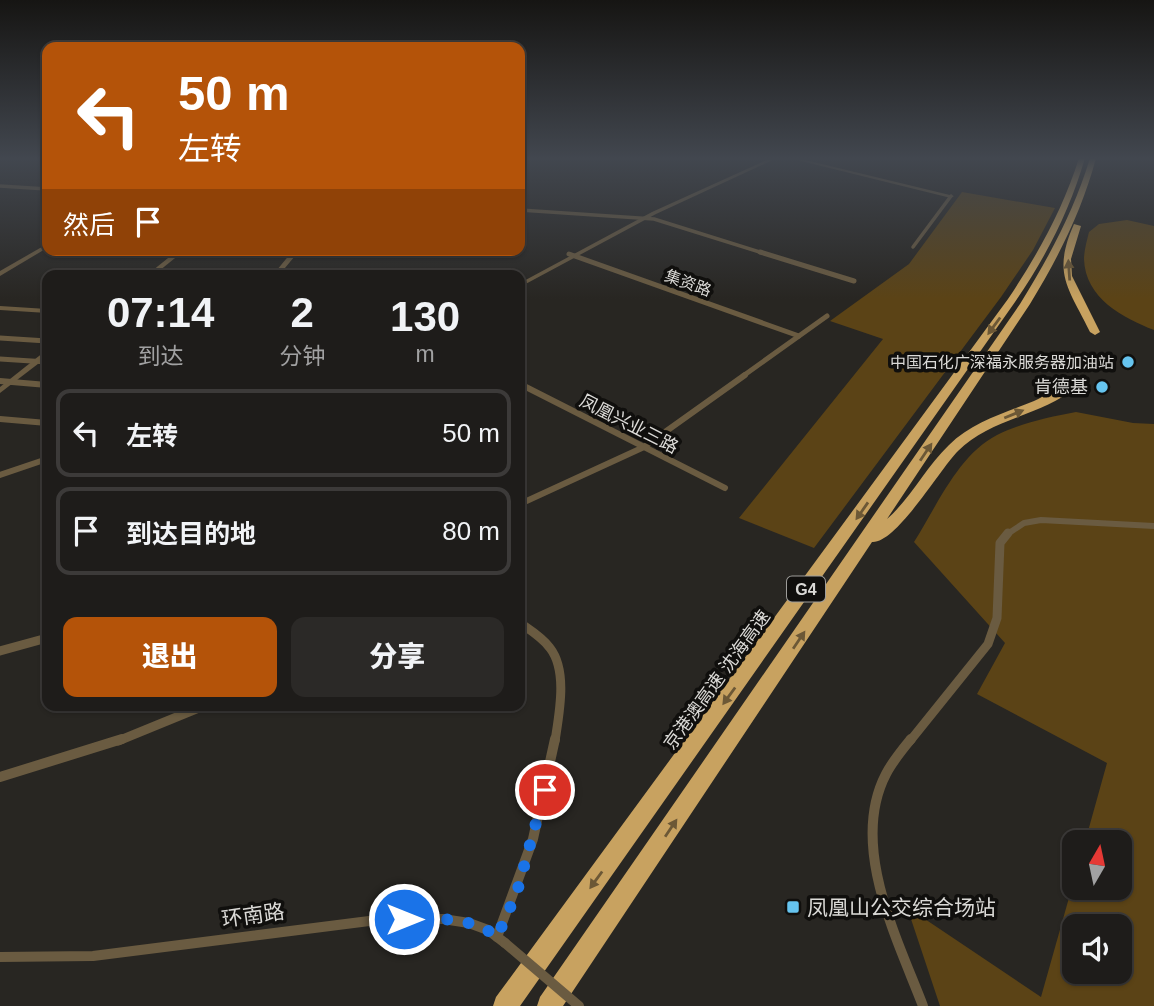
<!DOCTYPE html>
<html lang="zh">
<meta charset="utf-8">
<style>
:root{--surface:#1e1c1a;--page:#2b2927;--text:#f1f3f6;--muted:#a1a1a2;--line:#3c3a39;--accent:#b45309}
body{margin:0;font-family:Helvetica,"Noto Sans SC",sans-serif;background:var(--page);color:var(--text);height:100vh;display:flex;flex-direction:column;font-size:26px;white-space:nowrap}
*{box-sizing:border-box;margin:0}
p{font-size:23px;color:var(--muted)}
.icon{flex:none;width:38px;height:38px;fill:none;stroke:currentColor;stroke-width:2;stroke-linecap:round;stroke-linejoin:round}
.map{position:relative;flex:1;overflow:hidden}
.side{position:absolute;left:42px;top:270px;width:483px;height:441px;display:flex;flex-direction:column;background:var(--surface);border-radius:14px;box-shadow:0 2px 5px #0004,0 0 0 2px var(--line)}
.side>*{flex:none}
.top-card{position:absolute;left:42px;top:42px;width:483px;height:214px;border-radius:14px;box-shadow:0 2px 5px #0004,0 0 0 2px var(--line);background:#b45309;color:#fff;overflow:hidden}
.needle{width:46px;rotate:9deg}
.controls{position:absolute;left:1062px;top:830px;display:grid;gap:14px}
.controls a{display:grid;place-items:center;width:70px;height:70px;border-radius:14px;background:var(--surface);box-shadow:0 2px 5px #0004,0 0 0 2px var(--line);font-size:35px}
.pin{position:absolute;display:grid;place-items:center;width:60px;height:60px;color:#fff;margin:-30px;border:4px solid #fff;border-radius:50%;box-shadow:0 2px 7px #0007}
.me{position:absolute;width:77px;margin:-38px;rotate:90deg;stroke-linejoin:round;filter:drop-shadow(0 0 5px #0008)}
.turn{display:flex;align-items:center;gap:24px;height:147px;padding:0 21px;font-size:32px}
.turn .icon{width:91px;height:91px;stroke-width:2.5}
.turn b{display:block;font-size:49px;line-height:60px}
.then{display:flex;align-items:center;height:66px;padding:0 21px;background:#0003;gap:14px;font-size:26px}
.eta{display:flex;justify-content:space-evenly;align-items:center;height:119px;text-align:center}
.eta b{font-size:42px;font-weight:800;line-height:49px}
.primary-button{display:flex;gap:14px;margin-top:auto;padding:14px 21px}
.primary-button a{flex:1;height:80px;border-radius:14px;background:var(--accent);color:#fff;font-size:28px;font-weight:800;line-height:80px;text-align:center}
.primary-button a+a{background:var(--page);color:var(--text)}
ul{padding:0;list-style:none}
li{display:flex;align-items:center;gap:21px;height:88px;margin:0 14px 10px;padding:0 7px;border:4px solid var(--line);border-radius:14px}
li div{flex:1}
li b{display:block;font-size:26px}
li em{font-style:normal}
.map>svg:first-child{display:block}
.green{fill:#5b4316;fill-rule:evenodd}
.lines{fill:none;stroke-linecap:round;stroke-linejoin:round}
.minor-far4{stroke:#6a5b41;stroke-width:3.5}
.minor-far3{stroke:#6a5b41;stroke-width:5}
.minor-far2{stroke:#6a5b41;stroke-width:6}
.minor-far1{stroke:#6a5b41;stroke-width:9}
.minor{stroke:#6a5b41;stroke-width:10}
.tertiary{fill:#6a5b41;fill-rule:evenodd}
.motorway{fill:#c8a260;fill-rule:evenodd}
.minor-bridge{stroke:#6a5b41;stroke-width:10}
.oneway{fill:#6c5836}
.route{stroke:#1a73e8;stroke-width:12;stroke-dasharray:0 21.6}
.poi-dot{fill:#66c4ef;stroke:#100f0d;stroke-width:2.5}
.labels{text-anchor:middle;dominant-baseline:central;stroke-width:7;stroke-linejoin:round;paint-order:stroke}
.far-street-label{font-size:16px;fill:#dbdad7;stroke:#100f0d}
.far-poi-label{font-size:16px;fill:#dbdad7;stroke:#100f0d;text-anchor:end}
.shield{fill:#100f0d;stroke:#9e9d9a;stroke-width:2}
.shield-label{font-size:16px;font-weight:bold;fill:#dbdad7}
.poi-label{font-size:18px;fill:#dbdad7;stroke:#100f0d;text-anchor:end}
.street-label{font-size:18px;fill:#dbdad7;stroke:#100f0d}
.near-poi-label{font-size:21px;fill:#dbdad7;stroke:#100f0d;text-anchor:start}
.near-street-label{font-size:21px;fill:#dbdad7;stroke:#100f0d}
</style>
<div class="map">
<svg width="1154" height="1006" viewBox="0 0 1154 1006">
<rect width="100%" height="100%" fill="#282622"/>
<g class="green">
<polygon points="962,192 1055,208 1033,250 1001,297 814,548 739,518 883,339 830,321 909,264"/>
<path d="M1127,220l27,6v104c-31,-12 -69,-32 -70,-71 0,-8 3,-19 5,-27l10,-8z"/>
<path d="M1076,412l57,11 21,1v582h-214l-33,-99 134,90 33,-117v7h46v-45h-35l22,-79 -130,-69 28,-51 -91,-101c23,-36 44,-87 83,-107 24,-12 52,-18 79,-23zM1074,926h46v45h-46z"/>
</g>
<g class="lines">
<g class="minor-far4">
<polyline points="0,186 47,189"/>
<polyline points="520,210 654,219 766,254"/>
<polyline points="913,247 951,196"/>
<polyline points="294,254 296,250"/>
</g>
<g class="minor-far3">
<polyline points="760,252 854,281"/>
<polyline points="569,254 799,336"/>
<polyline points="276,275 295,252"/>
<polyline points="0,338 47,341"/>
<polyline points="0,359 47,362"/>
<polyline points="743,376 827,316"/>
</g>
<g class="minor-far2">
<polyline points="0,381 47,385"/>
<polyline points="520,384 725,488"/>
<polyline points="0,419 47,423"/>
<polyline points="0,475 47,459"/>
<polyline points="520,504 644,447 745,375"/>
<polyline points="1006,535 1024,523 1041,520 1154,526"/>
</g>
<g class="minor-far1">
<path d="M520,623c10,7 22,14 30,25 18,23 9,66 5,93"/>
<polyline points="0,651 47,638"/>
<polyline points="118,741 206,705"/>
<polyline points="910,741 988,644 997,618 1000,543 1008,533"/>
</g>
<g class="minor">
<path d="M911,739c-9,11 -19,23 -25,35 -37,71 11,164 37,232"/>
<polyline points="0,777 122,739"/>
<polyline points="497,937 533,839 555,739"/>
<polyline points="0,957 93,956 385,919 443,919 469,923 488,930 505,943"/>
</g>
<g class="tertiary">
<polygon points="771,158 777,158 656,214 520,287 520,283 652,212"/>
<polygon points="789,158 797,158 954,196 951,198"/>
<polygon points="47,244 47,248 0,276 0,271"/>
<polygon points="178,250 185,250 154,275 147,275"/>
<polygon points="0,306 47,309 47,313 0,310"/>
<polygon points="44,352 47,352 47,357 0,393 0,387"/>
</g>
<g class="motorway">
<path d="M1079,158h6c-15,52 -39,99 -70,144l-495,704h-27l3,-9 512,-698c30,-45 55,-90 71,-141z"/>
<path d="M1090,158h6c-14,53 -38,100 -66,146l-143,215c24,-21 38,-51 62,-74 23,-23 56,-32 85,-44 12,-5 27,-18 39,-16l2,2c-29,28 -85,31 -117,64 -18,18 -62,93 -86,91l-309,464h-26l3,-9 480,-693c29,-47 54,-93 70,-146z"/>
<path d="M1074,224l7,2 -10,33 1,17 28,56 -5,3 -5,-3c-22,-45 -38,-58 -16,-108z"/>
</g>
<polyline class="minor-bridge" points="505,943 579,1006"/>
</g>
<defs><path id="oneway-solid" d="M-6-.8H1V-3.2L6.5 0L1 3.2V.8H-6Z" transform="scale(1.75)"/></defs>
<g class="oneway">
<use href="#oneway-solid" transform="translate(1069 270) rotate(-94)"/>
<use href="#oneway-solid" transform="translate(994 326) rotate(126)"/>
<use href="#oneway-solid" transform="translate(1014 414) rotate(-22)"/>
<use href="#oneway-solid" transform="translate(926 452) rotate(-56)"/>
<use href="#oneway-solid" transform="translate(862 511) rotate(125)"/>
<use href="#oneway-solid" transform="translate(799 640) rotate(-56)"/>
<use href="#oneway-solid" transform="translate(729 696) rotate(126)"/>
<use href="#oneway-solid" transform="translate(671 828) rotate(-56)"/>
<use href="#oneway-solid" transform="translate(596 880) rotate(126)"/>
</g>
<linearGradient id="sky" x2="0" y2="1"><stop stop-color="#161513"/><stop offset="0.53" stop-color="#42474f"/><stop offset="1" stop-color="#42474f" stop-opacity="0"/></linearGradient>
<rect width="1154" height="299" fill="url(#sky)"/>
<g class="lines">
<path class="route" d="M404,919c32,0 67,-3 93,18l20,-45 28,-102"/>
</g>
<g class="poi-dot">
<circle cx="1128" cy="362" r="7"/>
<circle cx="1102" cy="387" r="7"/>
<rect x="786" y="900" width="14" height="14" rx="3.5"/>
</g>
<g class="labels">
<g class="far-street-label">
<text transform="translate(688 283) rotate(20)">集资路</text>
</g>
<g class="far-poi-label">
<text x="1114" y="362">中国石化广深福永服务器加油站</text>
</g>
<rect class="shield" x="787" y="576.5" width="38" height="25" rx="5"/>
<g class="shield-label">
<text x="806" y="589">G4</text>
</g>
<g class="poi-label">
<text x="1088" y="387">肯德基</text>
</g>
<g class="street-label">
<text transform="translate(629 424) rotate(27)">凤凰兴业三路</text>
<text transform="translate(717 680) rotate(-54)">京港澳高速 沈海高速</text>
</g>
<g class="near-poi-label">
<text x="807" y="907">凤凰山公交综合场站</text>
</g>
<g class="near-street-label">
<text transform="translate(253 915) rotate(-8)">环南路</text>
</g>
</g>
</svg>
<div class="controls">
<a><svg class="needle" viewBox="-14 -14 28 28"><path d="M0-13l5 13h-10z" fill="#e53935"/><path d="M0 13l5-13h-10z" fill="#a1a1a2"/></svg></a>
<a><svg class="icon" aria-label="sound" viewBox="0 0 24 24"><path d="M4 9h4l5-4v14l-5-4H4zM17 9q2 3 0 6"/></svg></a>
</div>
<div class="pin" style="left:545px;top:790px;background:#d93025"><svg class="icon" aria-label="arrive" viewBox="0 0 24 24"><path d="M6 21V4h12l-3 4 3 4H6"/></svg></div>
<svg class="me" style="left:404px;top:919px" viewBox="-20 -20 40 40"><circle r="17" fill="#1a73e8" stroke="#fff" stroke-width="3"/><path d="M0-11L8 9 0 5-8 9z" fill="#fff"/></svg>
<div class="top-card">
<div class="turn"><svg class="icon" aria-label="left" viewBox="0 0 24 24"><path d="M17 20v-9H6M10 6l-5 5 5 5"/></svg><div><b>50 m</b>左转</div></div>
<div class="then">然后<svg class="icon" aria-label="arrive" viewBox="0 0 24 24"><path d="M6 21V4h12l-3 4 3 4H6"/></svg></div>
</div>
<section class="side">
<div class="eta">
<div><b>07:14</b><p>到达</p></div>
<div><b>2</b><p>分钟</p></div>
<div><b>130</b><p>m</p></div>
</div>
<ul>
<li><svg class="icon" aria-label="left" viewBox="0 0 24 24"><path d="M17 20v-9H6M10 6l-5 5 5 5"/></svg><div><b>左转</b></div><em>50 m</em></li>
<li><svg class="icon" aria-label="arrive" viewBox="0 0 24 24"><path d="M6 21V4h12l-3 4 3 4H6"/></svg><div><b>到达目的地</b></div><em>80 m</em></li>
</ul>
<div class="primary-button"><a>退出</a><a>分享</a></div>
</section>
</div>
